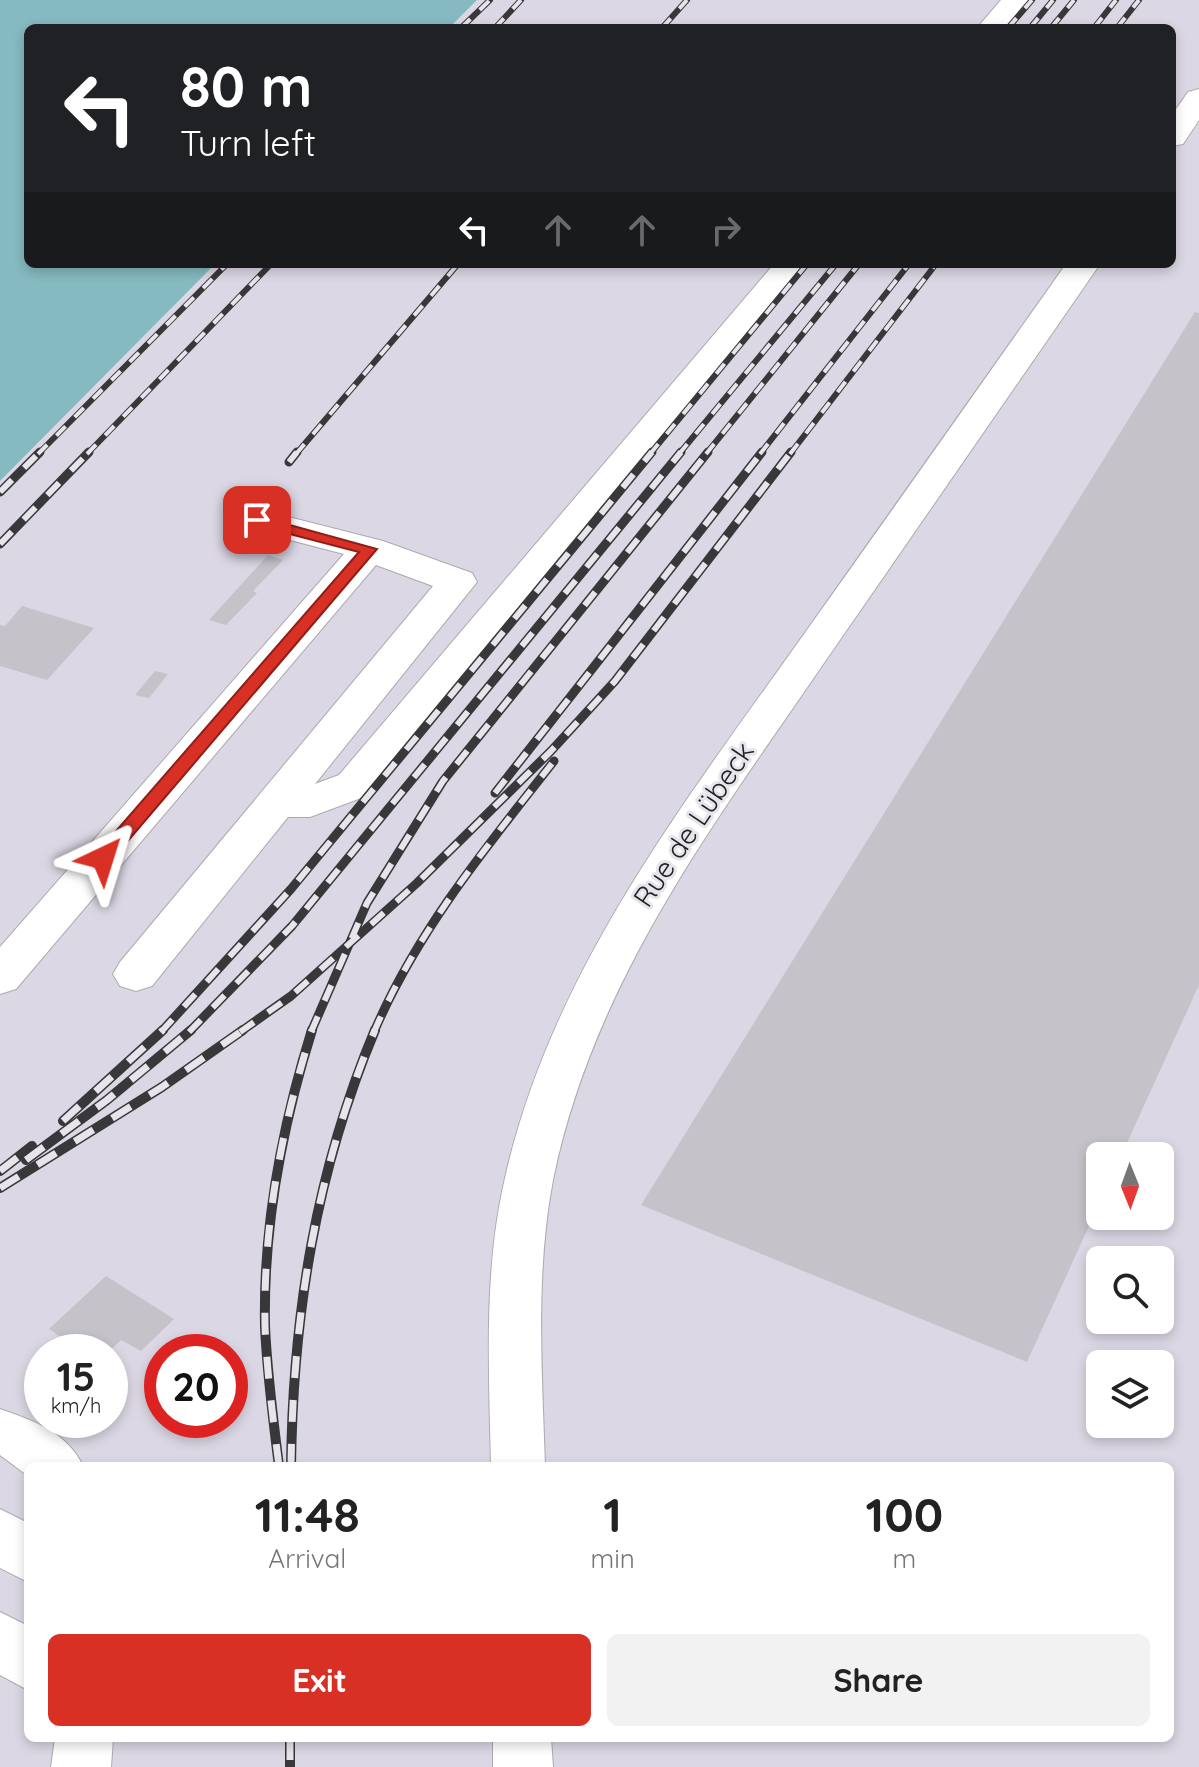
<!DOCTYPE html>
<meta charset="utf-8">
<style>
:root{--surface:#fff;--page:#f2f2f2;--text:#222;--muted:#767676;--accent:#d93025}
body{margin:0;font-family:Quicksand,sans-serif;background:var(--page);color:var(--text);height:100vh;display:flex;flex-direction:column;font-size:30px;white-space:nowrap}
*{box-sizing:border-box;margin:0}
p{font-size:26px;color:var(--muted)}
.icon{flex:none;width:44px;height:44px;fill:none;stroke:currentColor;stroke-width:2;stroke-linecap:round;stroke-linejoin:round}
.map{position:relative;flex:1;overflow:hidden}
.drawer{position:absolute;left:24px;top:1462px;width:1150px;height:280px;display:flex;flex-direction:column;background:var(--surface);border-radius:12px;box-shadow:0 4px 12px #0003}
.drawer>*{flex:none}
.guide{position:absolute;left:24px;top:24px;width:1152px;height:244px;border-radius:12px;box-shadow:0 4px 12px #0003;background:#202124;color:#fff;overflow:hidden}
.needle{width:52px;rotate:179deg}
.tools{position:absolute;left:1086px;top:1142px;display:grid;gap:16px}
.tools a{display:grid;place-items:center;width:88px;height:88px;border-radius:12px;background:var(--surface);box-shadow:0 4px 12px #0003;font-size:40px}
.speed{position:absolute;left:24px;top:1334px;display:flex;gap:16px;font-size:40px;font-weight:700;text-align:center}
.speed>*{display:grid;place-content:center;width:104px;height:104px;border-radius:50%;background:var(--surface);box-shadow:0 4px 12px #0003;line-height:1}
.speed small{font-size:20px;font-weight:400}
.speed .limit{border:12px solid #d22;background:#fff;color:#111}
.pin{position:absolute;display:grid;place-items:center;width:68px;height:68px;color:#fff;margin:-34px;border-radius:16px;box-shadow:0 4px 12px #0006}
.me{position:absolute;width:88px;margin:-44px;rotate:41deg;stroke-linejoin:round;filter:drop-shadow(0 0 6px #0008)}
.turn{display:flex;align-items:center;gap:28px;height:168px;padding:0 24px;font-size:36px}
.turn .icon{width:104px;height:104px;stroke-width:2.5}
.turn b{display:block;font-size:56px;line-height:68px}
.lanes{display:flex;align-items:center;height:76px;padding:0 24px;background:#0003;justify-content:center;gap:40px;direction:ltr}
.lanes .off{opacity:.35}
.eta{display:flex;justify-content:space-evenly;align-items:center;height:136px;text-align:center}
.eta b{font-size:48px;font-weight:700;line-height:56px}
.cta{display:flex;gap:16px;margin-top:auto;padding:16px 24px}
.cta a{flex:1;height:92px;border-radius:12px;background:var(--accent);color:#fff;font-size:32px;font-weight:700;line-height:92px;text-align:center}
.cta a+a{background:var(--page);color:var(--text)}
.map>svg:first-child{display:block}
.built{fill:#dbd7e4;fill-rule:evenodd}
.water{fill:#85bac0}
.building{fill:#c5c3c9}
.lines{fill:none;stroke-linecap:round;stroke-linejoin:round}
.minor-casing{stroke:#acaab0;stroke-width:2}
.major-casing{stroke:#acaab0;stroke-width:2}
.minor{fill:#fff;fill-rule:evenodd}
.major{fill:#fff;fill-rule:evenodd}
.rail-far2-casing{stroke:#38373a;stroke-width:6}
.rail-far1-casing{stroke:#38373a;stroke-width:9}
.rail-casing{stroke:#38373a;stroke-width:10}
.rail-far2{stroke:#e7e5eb;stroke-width:4;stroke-dasharray:13;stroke-linecap:butt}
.rail-far1{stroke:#e7e5eb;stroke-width:6;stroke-dasharray:17;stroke-linecap:butt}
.rail{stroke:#e7e5eb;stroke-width:7;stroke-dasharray:22;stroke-linecap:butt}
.route{fill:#d93025;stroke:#8d1f18;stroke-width:2}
.labels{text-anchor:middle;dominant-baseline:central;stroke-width:6;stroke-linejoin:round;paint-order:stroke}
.street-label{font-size:28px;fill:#222224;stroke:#e7e5eb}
</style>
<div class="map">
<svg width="1199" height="1767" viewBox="0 0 1199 1767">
<rect width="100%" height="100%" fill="#e7e5eb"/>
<path class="built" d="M0,0h1199v1767h-1199zM28,28h1144v236h-1144zM1100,1156h60v60h-60zM1100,1260h60v60h-60zM42,1352h68v68h-68zM162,1352h68v68h-68zM1100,1364h60v60h-60zM28,1466h1142v272h-1142z"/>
<polygon class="water" points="0,0 477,0 449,28 28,28 28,264 215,264 0,481"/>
<g class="building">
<polygon points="1195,312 1199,313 1199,985 1121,1156 1100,1156 1100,1202 1027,1362 641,1205"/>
<polygon points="268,555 283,560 253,591 257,593 226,625 209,620"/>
<polygon points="22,606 94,628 47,680 0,666 0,625 5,626"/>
<polygon points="155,671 168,674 149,698 135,695"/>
<polygon points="106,1276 174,1319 141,1351 121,1340 108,1352 82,1352 49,1329"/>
</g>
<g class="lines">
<g class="minor-casing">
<g id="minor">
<polygon points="1001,0 1030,0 1008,28 977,28"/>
<polygon points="774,264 809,264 369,795 310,817 288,817 152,986 136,991 120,986 113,974 120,962 433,586 376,565 16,989 0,994 0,947 344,554 244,528 238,520 244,512 257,509 383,541 472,573 477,582 315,784 339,775"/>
<path d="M0,1409c34,12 67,23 83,57h-55v10l-28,-21z"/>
<polygon points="0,1509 28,1523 28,1582 0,1568"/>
<polygon points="0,1612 28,1626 28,1690 0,1675"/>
<polygon points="55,1738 113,1738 111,1767 51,1767"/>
</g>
</g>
<g class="major-casing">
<g id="major">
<polygon points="1199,89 1199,120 1183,144 1172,146 1172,115 1188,92"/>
<path d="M1066,264h34c-92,133 -184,266 -276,399 -111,162 -231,320 -271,517 -18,94 -11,191 -8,286h-54c-2,-95 -8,-194 14,-288 45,-200 170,-363 287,-527 92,-129 183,-258 274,-387z"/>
<polygon points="493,1738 551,1738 553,1767 493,1767"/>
</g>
</g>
<use href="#minor" class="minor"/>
<use href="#major" class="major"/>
<g class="rail-far2-casing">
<g id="rail-far2">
<polyline points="461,28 490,0"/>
<polyline points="495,28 521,0"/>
<polyline points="662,28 687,0"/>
<polyline points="1008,28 1032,0"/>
<polyline points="1030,28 1053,0"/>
<polyline points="1051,28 1074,0"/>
<polyline points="1094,28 1116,0"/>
<polyline points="1117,28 1139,0"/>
<polyline points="38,454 227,264"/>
<polyline points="87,454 271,264"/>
<polyline points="296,454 458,264"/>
<polyline points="650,454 807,264"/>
<polyline points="679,454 836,264"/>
<polyline points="706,454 859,264"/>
<polyline points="760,454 909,264"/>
<polyline points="790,454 936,264"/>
</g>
</g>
<g class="rail-far1-casing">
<g id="rail-far1">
<polyline points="289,462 297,452"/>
<polyline points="0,492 40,452"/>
<polyline points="0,544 89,452"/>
<polyline points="495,793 762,452"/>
<polyline points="161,1032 291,889 652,452"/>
<polyline points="189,1032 292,926 681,452"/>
<polyline points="240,1032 291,996 417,883 551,751 615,681 791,452"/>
<polyline points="311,1032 367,903 443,781 708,452"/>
<path d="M374,1032c43,-101 113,-186 180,-271"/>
</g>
</g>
<g class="rail-casing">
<g id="rail">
<polyline points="63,1121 163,1030"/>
<polyline points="26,1160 107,1100 191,1030"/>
<polyline points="0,1171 32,1146"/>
<polyline points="0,1188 162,1087 243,1030"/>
<path d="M279,1466c-6,-47 -12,-93 -14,-140 -2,-102 17,-200 47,-296"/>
<path d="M291,1466c2,-153 25,-295 84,-436"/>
<polyline points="290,1738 290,1767"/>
</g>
</g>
<use href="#rail-far2" class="rail-far2"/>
<use href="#rail-far1" class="rail-far1"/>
<use href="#rail" class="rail"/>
</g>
<polygon class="route" points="257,516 377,549 109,863 96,863 96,854 359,552 251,524 249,520"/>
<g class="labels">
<g class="street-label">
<text transform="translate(693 824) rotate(-56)">Rue de Lübeck</text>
</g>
</g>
</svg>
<div class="tools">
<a><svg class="needle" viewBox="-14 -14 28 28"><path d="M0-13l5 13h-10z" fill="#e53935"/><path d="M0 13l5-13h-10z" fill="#767676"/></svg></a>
<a><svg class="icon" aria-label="search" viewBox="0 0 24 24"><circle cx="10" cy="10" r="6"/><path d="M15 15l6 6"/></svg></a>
<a><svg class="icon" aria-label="layers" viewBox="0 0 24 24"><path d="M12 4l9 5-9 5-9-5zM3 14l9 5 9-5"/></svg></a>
</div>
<div class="speed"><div>15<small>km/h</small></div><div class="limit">20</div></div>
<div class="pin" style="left:257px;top:520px;background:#d93025"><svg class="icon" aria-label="arrive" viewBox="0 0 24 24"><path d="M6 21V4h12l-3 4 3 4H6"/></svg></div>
<svg class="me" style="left:103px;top:858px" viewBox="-20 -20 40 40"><path d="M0-17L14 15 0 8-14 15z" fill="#d93025" stroke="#fff" stroke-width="4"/></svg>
<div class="guide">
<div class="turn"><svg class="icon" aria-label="left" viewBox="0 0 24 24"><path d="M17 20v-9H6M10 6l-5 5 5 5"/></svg><div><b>80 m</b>Turn left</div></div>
<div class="lanes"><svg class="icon" aria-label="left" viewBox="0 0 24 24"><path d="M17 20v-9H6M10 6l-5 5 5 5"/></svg><svg class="icon off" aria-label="ahead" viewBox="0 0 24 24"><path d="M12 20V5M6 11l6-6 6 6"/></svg><svg class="icon off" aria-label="ahead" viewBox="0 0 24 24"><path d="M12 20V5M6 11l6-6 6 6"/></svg><svg class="icon off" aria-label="right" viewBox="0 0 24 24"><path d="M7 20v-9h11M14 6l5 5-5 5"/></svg></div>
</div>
<section class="drawer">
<div class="eta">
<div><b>11:48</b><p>Arrival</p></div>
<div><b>1</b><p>min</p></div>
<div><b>100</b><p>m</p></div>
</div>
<div class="cta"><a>Exit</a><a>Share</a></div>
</section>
</div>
